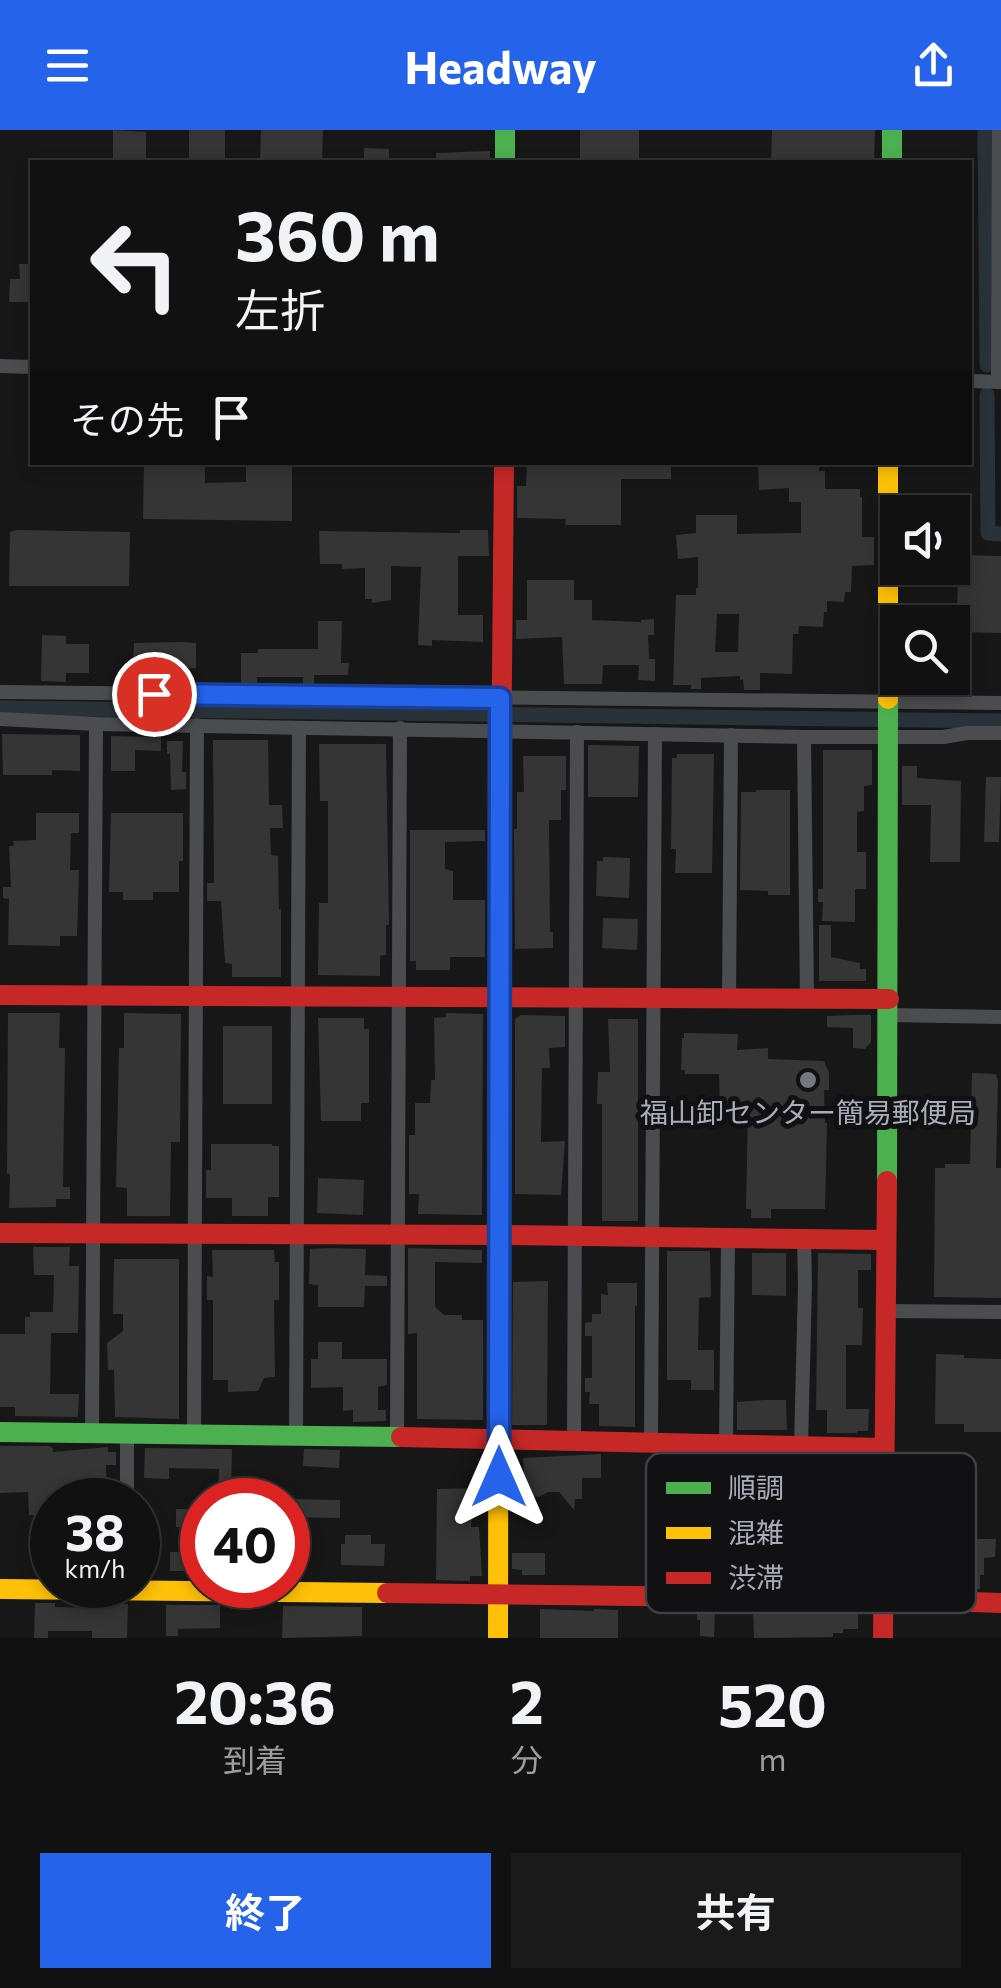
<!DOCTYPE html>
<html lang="ja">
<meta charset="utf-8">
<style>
:root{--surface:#111;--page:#1a1a1a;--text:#f1f3f6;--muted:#9c9d9f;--line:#303131;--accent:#2563eb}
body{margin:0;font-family:Commissioner,"Noto Sans JP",sans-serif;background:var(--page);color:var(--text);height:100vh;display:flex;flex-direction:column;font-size:38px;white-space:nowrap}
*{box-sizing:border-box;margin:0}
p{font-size:32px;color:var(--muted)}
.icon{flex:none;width:55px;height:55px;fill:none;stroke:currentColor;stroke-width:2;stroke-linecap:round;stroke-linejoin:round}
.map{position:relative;height:1508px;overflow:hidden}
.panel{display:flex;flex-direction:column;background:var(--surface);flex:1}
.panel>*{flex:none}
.guide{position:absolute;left:30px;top:30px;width:942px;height:305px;border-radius:0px;box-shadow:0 5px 15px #0003,0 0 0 2px var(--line);background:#111;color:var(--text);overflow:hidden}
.controls{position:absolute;left:880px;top:365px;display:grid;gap:20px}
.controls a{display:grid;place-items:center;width:90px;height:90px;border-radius:0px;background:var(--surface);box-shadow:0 5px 15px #0003,0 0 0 2px var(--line);font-size:50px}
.speed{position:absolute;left:30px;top:1348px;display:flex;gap:20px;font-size:50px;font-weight:700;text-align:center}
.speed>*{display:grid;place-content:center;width:130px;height:130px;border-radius:50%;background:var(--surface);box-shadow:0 5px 15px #0003,0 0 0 2px var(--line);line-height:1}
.speed small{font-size:25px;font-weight:400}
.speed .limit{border:15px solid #d22;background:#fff;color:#111}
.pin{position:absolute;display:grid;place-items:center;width:85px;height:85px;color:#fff;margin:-42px;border:5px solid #fff;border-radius:50%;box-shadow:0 2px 10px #0007}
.me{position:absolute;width:110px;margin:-55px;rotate:0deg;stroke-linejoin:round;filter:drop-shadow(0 0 8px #0008)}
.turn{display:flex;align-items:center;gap:35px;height:210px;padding:0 40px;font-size:45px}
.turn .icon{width:130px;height:130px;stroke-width:2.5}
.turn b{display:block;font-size:70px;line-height:85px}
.then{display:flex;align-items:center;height:95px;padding:0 40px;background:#0003;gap:20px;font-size:38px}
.eta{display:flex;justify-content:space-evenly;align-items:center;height:170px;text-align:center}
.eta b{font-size:60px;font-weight:700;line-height:70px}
.action{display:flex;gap:20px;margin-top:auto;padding:20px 40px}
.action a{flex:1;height:115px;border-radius:0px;background:var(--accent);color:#fff;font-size:40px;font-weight:700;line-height:115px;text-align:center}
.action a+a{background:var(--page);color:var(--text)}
header{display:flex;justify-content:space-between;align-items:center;height:130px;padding:0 40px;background:var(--accent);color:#fff;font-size:45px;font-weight:700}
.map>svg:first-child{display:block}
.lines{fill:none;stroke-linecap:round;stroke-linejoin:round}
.canal{stroke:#2a3239;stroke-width:15}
.building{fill:#353536;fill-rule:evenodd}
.street{stroke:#4b4c50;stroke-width:14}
.fast{stroke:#4caf50;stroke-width:20}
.slow{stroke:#ffc107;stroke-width:20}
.jam{stroke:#c62828;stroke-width:20}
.route-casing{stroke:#184099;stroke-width:25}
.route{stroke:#2563eb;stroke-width:18}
.poi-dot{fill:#757880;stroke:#111113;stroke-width:4}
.labels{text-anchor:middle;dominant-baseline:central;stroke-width:10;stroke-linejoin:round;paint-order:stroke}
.poi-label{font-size:28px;fill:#a8adb8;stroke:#111113}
.key{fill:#111113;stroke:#3e4045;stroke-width:2.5}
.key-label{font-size:28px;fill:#a8adb8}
</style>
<header><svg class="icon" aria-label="menu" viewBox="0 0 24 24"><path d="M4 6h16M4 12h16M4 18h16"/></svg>Headway<svg class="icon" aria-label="share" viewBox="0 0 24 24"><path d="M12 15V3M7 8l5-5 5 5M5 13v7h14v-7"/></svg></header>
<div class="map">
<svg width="1001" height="1508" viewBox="0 0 1001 1508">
<rect width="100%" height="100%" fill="#171717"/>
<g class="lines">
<g class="canal">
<polyline points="985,0 987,235"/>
<polyline points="987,265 988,403 1001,404"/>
<polyline points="0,578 1001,591"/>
</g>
</g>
<g class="building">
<polygon points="113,0 146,2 146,31 113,31"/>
<rect x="189" y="0" width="36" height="32"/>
<polygon points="261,0 323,0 322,32 260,32"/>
<rect x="580" y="0" width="59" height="32"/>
<polygon points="772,0 875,0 874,32 771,32"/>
<polygon points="364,18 389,19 389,32 364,32"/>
<polygon points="490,21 490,32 436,32 436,23"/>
<polygon points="19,134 32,134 32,172 9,172 10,149 20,149"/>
<polygon points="148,332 205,332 205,353 246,352 246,332 292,332 292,391 143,389 144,335 148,335"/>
<polygon points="531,332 671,332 671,349 621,349 621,395 565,395 566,389 517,388 517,356 526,356 527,335 531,335"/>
<path d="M758,332h62l-1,9h6v18h35v8h2v40h12v28l-22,1 -1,26h-6l-1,10 -17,-1v11h-3l-1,15 -24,-1 -1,8h-5l-1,40 -32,-1v17h-16l-1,-11 -3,1v-4l-39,2v11h-10v-4h-18l3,-90h20v-7h2v-31l-20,2 -2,-24 20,-2v-18h41v19l64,-1v-31h-12v-14l-30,2zM717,484h22l-1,38h-23z"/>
<polygon points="16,400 130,402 129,456 9,456 10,402"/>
<polygon points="460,400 488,400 489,426 458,426 458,485 483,485 483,512 432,510 432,516 418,515 421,437 391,436 391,470 372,473 372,469 365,469 365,438 342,439 342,434 320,434 319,401 460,403"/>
<polygon points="958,425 1001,426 1001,503 957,502"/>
<polygon points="527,450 574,450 574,470 592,470 592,490 641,492 641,490 654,489 654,505 648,505 649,529 655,529 655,551 638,550 639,535 603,535 602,554 564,554 562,507 516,509 516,490 527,490"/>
<polygon points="318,491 342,491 341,533 349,533 348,545 314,545 314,555 303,554 303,547 257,547 257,554 241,554 241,523 258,523 258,519 318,519"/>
<polygon points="42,505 66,506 66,514 89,514 89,543 66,543 66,552 41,551"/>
<polygon points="182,512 196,513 196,538 138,542 138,537 133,537 134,513"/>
<polygon points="2,604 80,605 80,641 52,640 52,645 3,645"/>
<polygon points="111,606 161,607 161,621 135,620 135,641 111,641"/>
<polygon points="213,610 268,610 269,675 282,675 283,698 270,698 271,725 278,726 279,779 281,779 281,847 232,847 232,834 225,833 221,771 207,771 207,753 214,753"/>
<polygon points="167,611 183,611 182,642 186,642 186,659 171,660 170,624 167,624"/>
<polygon points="319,614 386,614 389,795 386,795 386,825 380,826 380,846 318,845 319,773 328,773 328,671 320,671"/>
<polygon points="588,615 639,616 638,667 588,667"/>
<polygon points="823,620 872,620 872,655 864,656 864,681 857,682 857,722 866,722 866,759 855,759 855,792 822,791 823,772 818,772 818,759 823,759"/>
<polygon points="677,624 714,624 712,743 675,743 676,719 671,719 672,628 677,628"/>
<polygon points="523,626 566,626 566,660 561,660 561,690 549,690 550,802 553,802 553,818 515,819 514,699 517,699 517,662 524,662"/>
<polygon points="902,636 917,636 917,648 961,651 960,732 930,732 931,675 902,675"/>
<polygon points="986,647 1001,647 999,712 984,712"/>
<polygon points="756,660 790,660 790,765 768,765 768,761 740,760 741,662 756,662"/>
<polygon points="36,683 79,683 79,703 71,703 70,740 79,740 77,806 60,806 60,816 8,815 9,769 3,768 3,757 11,757 9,716 14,716 13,711 36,710"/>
<polygon points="111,683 183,683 183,731 179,731 179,762 153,762 153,770 123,770 123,762 109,762"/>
<polygon points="410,700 485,700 485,711 445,712 445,739 453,741 453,770 485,770 485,827 450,827 450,840 416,840 416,831 410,831"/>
<polygon points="603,727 630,728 629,768 596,766 597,731 603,731"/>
<polygon points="603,788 638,789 637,820 602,818"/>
<polygon points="819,795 831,795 831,827 860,833 860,839 866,839 866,851 819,851"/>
<polygon points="8,883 60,883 59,918 65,918 63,1057 70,1057 70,1069 56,1069 56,1077 9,1078 10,1044 7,1044"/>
<polygon points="124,883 181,884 180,1012 171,1012 170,1086 127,1086 127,1058 116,1057 119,918 124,918"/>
<polygon points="446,883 483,884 482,1085 418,1084 419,1064 409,1064 409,1005 415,1005 415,973 430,973 431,950 435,950 434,888 446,887"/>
<polygon points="521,885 565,886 565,917 549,918 550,938 542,938 541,1012 565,1011 561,1065 515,1064 515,889"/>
<polygon points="852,885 871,885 871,912 865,919 853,918 853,898 827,897 827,886"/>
<polygon points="318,888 364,888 364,899 369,899 369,973 361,973 361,991 321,991"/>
<polygon points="608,889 638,889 638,1091 602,1091 602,974 597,974 598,942 610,942"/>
<rect x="223" y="896" width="49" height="78"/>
<polygon points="684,903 738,904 737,920 768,918 768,929 824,931 829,943 829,960 824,960 825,993 827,993 825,1079 771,1079 771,1088 751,1088 751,1079 746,1079 748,977 720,977 719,944 685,944 685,940 681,940 682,908 684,908"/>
<polygon points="972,943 996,944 998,951 996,1038 1001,1038 1001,1168 934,1167 935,1038 945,1038 945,1034 970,1034"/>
<polygon points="211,1014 272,1014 272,1016 279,1016 279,1067 268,1067 268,1086 232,1086 232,1068 206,1068 206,1040 211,1040"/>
<polygon points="318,1048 364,1050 363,1085 317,1083"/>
<polygon points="33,1117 70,1117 69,1136 79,1136 78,1203 51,1203 50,1264 79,1264 78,1287 15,1286 15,1277 0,1277 0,1204 25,1204 25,1187 30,1187 30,1182 53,1182 54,1145 34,1145"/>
<polygon points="328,1118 366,1119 365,1145 387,1146 387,1156 365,1156 364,1177 318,1177 318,1155 309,1154 310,1119"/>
<polygon points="408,1118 482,1120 482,1133 435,1132 435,1177 444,1185 462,1185 462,1190 483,1190 483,1290 417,1289 417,1203 408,1204"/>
<polygon points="212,1120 274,1120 275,1132 279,1132 279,1170 274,1170 275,1247 264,1248 258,1261 228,1262 228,1250 213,1250 213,1170 207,1170 207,1146 213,1147"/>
<polygon points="667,1121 710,1121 711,1167 699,1168 698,1220 714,1220 714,1260 691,1260 691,1250 667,1250"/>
<polygon points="752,1123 786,1123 786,1166 752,1165"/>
<polygon points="818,1123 871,1124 871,1140 858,1140 858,1178 863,1178 862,1215 846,1215 846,1279 869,1279 868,1301 857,1301 857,1303 827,1303 827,1280 816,1280"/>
<polygon points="114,1129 179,1129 179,1289 115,1287 114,1240 108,1240 107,1213 123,1201 123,1184 113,1184"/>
<polygon points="548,1151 547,1295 512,1295 513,1152"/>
<polygon points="607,1153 637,1153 637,1176 635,1176 635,1297 599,1296 599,1274 589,1274 590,1262 585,1262 585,1248 592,1248 592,1206 585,1206 585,1193 592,1192 592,1184 601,1184 601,1164 608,1165"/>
<polygon points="318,1212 342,1212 342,1229 387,1229 387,1255 378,1257 378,1280 386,1280 386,1291 353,1292 353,1280 343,1281 343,1257 311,1258 311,1229 318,1229"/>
<polygon points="936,1224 964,1225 964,1228 1001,1229 1001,1302 964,1302 964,1294 935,1294"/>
<polygon points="764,1270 786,1270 787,1300 737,1300 737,1272"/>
<polygon points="0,1316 49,1316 53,1318 53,1322 108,1317 108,1322 116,1322 116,1335 106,1335 107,1370 52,1370 52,1432 49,1432 49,1441 36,1441 35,1385 29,1385 28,1362 0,1363"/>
<polygon points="145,1318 232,1319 231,1370 218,1370 219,1339 169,1338 169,1349 144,1348"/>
<polygon points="304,1319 340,1320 339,1338 303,1336"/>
<polygon points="601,1324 601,1348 582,1348 582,1369 575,1369 574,1380 559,1362 548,1362 539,1367 532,1366 522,1357 521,1350 524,1344 523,1328"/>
<polygon points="483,1358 483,1374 471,1374 471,1397 479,1397 482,1446 470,1446 470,1451 436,1450 437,1359"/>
<polygon points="288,1369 340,1370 340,1388 288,1387"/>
<rect x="176" y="1379" width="26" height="18"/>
<polygon points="345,1405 371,1405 371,1414 385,1414 384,1436 341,1435 341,1414 345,1414"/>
<polygon points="943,1409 996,1409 995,1427 984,1428 984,1445 980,1445 980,1459 908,1456 908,1446 929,1446 928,1438 943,1438"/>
<rect x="170" y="1422" width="32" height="19"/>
<polygon points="512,1423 545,1423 545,1445 522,1445 522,1440 512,1439"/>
<polygon points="35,1473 55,1473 55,1477 92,1478 92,1474 128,1474 127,1508 92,1508 92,1501 48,1501 48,1508 34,1508"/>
<polygon points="166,1475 220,1475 220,1498 178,1499 178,1506 166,1506"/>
<polygon points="283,1476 362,1477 362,1506 282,1508"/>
<polygon points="540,1479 594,1481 594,1479 618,1480 618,1508 540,1508"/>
<polygon points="697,1481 715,1481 714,1507 700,1506 700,1490 697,1490"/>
<polygon points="753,1481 858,1482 858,1499 843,1499 843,1503 833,1503 833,1507 754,1508"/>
</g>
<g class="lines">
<g class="street">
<polyline points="0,236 32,237"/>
<polyline points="970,251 1001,252"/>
<polyline points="998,252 999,0"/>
<polyline points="0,562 1001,573"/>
<polyline points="0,589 96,594 804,607 943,607 967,603 1001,603"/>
<polyline points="804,607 807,868"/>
<polyline points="729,869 731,605"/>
<polyline points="889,885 1001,887"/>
<polyline points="885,1181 1001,1182"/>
<polyline points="92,1302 96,594"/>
<polyline points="194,1305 197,595"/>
<polyline points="296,1305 299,598"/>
<polyline points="397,1306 400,598"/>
<polyline points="574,1310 577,602"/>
<polyline points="651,1311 655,604"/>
<polyline points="726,1313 728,1108"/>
<polyline points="801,1315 805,1155 804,1109"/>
<polyline points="127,1370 127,1304"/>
</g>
<g class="fast">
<polyline points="505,0 505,32"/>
<polyline points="892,0 892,32"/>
<polyline points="887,1051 888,569"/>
<polyline points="0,1302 401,1307"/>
</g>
<g class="slow">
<polyline points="888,332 888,569"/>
<polyline points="0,1459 387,1463"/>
<polyline points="498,1508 499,859"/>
</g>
<g class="jam">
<polyline points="499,859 504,332"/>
<polyline points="0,865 889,869"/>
<polyline points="0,1103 499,1105 886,1110"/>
<polyline points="401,1307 883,1318"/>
<polyline points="387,1463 883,1469 1001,1473"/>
<polyline points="883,1508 887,1051"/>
</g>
</g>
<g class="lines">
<g class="route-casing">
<polyline id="route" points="154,564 500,568 499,1347"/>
</g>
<use href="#route" class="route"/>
</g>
<circle class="poi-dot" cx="808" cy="950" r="10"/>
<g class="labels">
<g class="poi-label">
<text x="808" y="982">福山卸センター簡易郵便局</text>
</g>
</g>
<rect x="646" y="1323" width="330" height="160" rx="15" class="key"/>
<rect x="666" y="1352" width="45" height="12" fill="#4caf50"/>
<rect x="666" y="1397" width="45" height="12" fill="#ffc107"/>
<rect x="666" y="1442" width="45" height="12" fill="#c62828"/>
<g class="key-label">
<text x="728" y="1368">順調</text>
<text x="728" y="1413">混雑</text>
<text x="728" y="1458">渋滞</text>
</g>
</svg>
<div class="controls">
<a><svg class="icon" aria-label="sound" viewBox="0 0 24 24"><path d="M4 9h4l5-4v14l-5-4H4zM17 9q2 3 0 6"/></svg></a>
<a><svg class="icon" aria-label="search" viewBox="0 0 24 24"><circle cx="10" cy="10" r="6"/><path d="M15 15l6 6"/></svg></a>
</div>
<div class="speed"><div>38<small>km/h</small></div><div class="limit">40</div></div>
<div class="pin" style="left:154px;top:564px;background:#d93025"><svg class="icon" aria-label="arrive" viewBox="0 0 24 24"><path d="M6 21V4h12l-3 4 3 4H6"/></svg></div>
<svg class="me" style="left:499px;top:1347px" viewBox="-20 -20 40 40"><path d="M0-17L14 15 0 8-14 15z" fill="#2563eb" stroke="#fff" stroke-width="4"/></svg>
<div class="guide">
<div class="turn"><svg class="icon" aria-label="left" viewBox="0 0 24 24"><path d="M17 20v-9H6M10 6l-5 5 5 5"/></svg><div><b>360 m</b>左折</div></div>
<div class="then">その先<svg class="icon" aria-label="arrive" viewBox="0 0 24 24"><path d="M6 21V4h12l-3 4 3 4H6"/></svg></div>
</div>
</div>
<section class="panel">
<div class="eta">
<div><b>20:36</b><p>到着</p></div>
<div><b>2</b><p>分</p></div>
<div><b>520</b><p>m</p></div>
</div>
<div class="action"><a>終了</a><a>共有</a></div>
</section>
